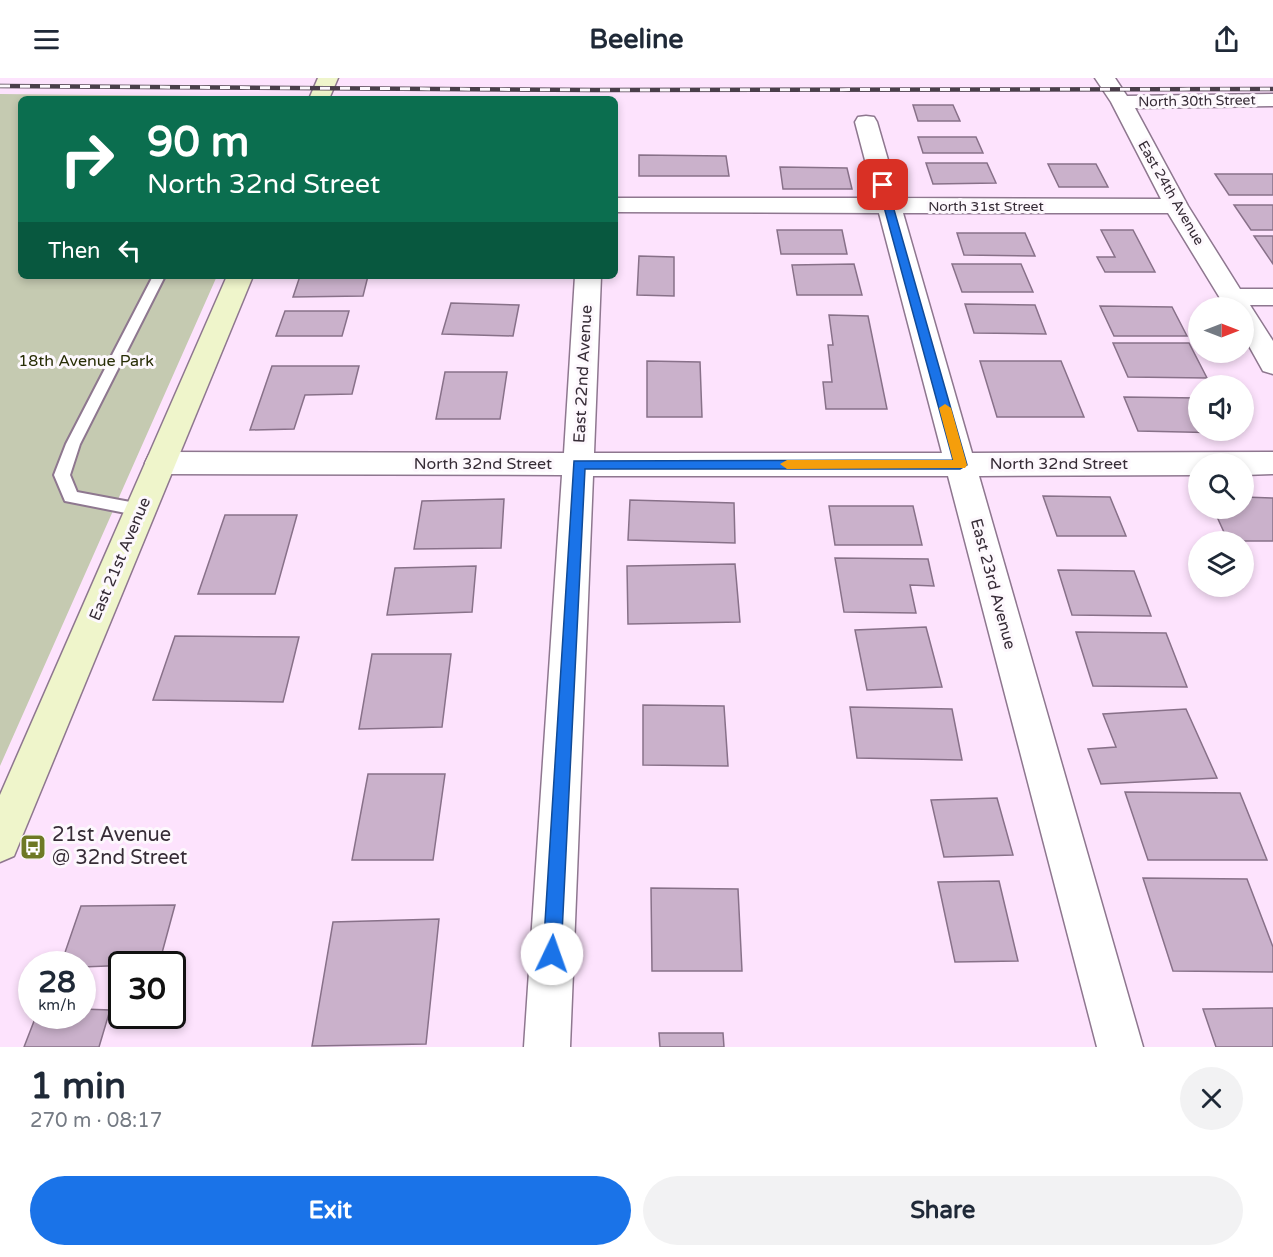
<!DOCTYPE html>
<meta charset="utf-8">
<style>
:root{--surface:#fff;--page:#f2f2f3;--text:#1f2937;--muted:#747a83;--accent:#1a73e8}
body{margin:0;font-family:"Varela Round",sans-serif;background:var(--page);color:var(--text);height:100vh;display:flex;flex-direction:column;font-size:22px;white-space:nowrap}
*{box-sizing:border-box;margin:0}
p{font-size:20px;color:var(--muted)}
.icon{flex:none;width:33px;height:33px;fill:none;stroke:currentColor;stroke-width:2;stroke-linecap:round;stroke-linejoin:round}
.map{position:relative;height:969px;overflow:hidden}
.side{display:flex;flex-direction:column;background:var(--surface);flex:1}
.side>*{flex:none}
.top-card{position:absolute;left:18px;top:18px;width:600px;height:183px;border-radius:9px;box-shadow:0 3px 9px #0003;background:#0b6e4f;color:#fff;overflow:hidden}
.needle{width:39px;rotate:90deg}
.fabs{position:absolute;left:1188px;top:219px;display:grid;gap:12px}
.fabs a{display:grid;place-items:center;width:66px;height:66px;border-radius:50%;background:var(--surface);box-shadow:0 3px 9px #0003;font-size:30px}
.speed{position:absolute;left:18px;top:873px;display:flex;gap:12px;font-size:30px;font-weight:700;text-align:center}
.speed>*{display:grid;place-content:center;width:78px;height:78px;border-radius:50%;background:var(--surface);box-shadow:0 3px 9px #0003;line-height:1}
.speed small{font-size:15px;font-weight:400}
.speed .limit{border:3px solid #111;border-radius:9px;background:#fff;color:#111}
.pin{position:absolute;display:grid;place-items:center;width:51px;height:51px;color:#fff;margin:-26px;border-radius:12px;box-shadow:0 3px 9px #0006}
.me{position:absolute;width:66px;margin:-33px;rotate:3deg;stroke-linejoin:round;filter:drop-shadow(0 0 4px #0008)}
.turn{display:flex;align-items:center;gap:21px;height:126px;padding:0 30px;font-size:27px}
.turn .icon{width:78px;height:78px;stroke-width:2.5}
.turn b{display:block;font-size:42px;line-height:51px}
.then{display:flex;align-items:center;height:57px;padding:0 30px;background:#0003;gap:12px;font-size:22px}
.round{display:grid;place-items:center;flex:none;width:63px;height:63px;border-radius:32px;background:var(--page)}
.summary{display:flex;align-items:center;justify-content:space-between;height:102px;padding:0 30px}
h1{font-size:36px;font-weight:700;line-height:45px}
.button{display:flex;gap:12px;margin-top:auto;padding:12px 30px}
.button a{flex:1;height:69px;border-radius:36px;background:var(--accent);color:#fff;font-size:24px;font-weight:700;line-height:69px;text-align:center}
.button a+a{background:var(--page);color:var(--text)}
header{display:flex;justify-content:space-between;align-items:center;height:78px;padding:0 30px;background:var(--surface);font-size:27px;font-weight:700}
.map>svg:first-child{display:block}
.green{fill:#c5cab1}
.building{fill:#cab1cb;stroke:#887189;stroke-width:1.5}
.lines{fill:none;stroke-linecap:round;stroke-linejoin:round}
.lane-casing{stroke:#8e778f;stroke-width:4}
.street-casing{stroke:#8e778f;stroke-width:3}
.secondary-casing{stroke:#8e778f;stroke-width:3}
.lane{fill:#fff;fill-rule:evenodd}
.street{fill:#fff;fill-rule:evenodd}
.secondary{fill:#eff5cb;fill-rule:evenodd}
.rail-casing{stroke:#4a3e4a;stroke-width:4.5}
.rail{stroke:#fdf8fd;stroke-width:3;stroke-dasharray:10;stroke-linecap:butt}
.route{fill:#1a73e8;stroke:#114b97;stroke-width:1.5}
.slow{fill:#f59e0b}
.labels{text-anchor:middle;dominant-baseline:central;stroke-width:6;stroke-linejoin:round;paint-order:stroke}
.far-street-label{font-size:14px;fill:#362c36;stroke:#fdf8fd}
.park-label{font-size:16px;fill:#282e06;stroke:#fdf8fd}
.street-label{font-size:16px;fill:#362c36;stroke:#fdf8fd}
.near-poi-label{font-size:20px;fill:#362c36;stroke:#fdf8fd;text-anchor:start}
</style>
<header><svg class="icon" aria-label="menu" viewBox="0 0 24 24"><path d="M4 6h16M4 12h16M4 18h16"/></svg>Beeline<svg class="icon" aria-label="share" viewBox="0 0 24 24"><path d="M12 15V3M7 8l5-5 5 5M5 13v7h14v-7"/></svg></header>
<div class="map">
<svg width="1273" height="969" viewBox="0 0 1273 969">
<rect width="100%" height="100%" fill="#fde3fd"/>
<polygon class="green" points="0,16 302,19 301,21 21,21 21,198 217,198 0,688"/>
<g class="building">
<polygon points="913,27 953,27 960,43 918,43"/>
<polygon points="918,59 976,59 983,75 923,75"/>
<polygon points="639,77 726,78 729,98 639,98"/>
<polygon points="926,85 987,85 996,105 933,106"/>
<polygon points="1048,86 1096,86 1108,109 1059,109"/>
<polygon points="780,89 847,90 852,111 783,111"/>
<polygon points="1215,96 1273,96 1273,117 1229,117"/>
<polygon points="1234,127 1273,127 1273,152 1251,152"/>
<polygon points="777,152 842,152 847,176 781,176"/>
<polygon points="1101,152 1133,152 1155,194 1105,194 1097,179 1115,179"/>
<polygon points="957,155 1025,155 1035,178 964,177"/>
<polygon points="1254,158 1273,158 1273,186"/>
<polygon points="639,178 674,179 674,218 637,217"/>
<polygon points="854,186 862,217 797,217 792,187"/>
<polygon points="952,186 1021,186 1033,214 962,214"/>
<polygon points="300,198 368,198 363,218 293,219"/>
<polygon points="451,225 519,227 513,258 442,256"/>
<polygon points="965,226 1035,227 1046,256 974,255"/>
<polygon points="1100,228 1172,229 1187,258 1114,258"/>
<polygon points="285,233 349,233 342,258 276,258"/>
<polygon points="829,237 868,238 887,331 826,331 823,304 832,304 828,267 833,267"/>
<polygon points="1113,265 1189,265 1207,300 1128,299"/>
<polygon points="647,283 700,284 702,339 647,339"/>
<polygon points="980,283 1061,283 1084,339 997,339"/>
<polygon points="272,288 359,288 352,316 305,317 294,351 250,352"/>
<polygon points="445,294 507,294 500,341 436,341"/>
<polygon points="1124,319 1198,320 1198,352 1226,352 1227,355 1138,353"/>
<polygon points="1043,418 1110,419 1126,458 1057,458"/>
<polygon points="1244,419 1273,420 1273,463 1228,463 1213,430 1244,430"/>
<polygon points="504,421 501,470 414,471 422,423"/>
<polygon points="630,422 734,425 735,465 628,462"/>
<polygon points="829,428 913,428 922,467 835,467"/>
<polygon points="225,437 297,437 275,516 198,516"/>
<polygon points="835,480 928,481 934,508 910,507 916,535 844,534"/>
<polygon points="735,486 740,544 628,546 627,488"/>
<polygon points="476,488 472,534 387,537 395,490"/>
<polygon points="1058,492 1134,493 1151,538 1072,537"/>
<polygon points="926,549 942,609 867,612 855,552"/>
<polygon points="1076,554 1166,555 1187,609 1093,608"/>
<polygon points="175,558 299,559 283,624 153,622"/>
<polygon points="372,576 451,576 442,649 359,651"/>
<polygon points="643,627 724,628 728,688 643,687"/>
<polygon points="850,629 952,631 962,682 857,680"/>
<polygon points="1186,631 1217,700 1101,706 1088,671 1116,669 1103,636"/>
<polygon points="368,696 445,696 433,782 352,782"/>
<polygon points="1125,714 1240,715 1267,782 1148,782"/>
<polygon points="997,720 1013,777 944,779 931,722"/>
<polygon points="1143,800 1247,801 1273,869 1273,894 1173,893"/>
<polygon points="999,803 1018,883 955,884 938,804"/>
<polygon points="651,810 738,811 742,893 652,893"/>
<polygon points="175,827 159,886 82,889 82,886 61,886 81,828"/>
<polygon points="439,841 426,966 312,968 333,844"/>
<polygon points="1273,930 1273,969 1216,969 1203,931"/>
<polygon points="82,931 110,932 99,969 24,969 36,938 82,938"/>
<polygon points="659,955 723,955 724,969 660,969"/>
</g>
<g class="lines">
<g class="lane-casing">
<polygon id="lane" points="153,198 165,198 80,366 70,397 77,414 141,426 147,428 149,432 147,436 141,438 65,423 54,397 66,366"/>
</g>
<g class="street-casing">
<polygon id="street" points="1095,0 1115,0 1127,18 1273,16 1273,28 1135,30 1188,128 1240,211 1273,211 1273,227 1250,227 1273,263 1273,296 1263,293 1244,259 1244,230 1226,230 1168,135 903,135 972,375 1273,374 1273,396 1244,397 1244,386 1198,386 1198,397 979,398 1143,969 1097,969 948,398 593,398 570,969 524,969 562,397 160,396 149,393 145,385 149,377 160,374 564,375 575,198 601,198 594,375 942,375 879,135 615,134 615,120 875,120 855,44 858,39 866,38 874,39 877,44 899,120 1161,121 1111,24"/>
</g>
<g class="secondary-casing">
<g id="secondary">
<polygon points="318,0 338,0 329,21 309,21"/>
<polygon points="227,198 253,198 14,778 0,784 0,717"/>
</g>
</g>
<use href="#lane" class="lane"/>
<use href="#street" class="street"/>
<use href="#secondary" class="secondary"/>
<g class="rail-casing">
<polyline id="rail" points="0,8 595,12 1273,11"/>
</g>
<use href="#rail" class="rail"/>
</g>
<polygon class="route" points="879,105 887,107 967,387 960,391 585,391 561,876 558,882 552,885 545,882 543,876 574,383 953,382 878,107"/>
<polygon class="slow" points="945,326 951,330 967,387 965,390 787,391 780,386 787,382 953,382 939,330"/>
<defs>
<g id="bus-square" transform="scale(1.35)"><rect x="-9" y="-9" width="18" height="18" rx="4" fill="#6e7925" stroke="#fdf8fd"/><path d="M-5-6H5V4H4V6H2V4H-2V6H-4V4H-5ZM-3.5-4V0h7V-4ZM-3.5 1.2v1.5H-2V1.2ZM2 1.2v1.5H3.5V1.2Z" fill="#fff"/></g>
</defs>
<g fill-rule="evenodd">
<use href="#bus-square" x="33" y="769"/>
</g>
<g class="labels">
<g class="far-street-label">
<text transform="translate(1197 23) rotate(-1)">North 30th Street</text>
<text transform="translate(1171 115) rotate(60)">East 24th Avenue</text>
<text x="986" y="128">North 31st Street</text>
</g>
<g class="park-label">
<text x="86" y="283">18th Avenue Park</text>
</g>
<g class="street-label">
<text transform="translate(583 296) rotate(-87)">East 22nd Avenue</text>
<text x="483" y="386">North 32nd Street</text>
<text x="1059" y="386">North 32nd Street</text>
<text transform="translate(120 481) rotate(-67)">East 21st Avenue</text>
<text transform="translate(993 506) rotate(75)">East 23rd Avenue</text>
</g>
<g class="near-poi-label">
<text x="52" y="757">21st Avenue<tspan x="52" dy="23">@ 32nd Street</tspan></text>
</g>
</g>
</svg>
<div class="fabs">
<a><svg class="needle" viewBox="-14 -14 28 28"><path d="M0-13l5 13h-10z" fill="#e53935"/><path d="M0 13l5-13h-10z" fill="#747a83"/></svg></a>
<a><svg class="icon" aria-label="sound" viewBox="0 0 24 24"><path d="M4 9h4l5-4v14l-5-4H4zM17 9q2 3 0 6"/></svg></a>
<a><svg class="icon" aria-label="search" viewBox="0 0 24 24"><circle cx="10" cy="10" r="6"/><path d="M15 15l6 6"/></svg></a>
<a><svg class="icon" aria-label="layers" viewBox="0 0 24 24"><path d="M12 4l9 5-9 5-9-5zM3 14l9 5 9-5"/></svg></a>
</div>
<div class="speed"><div>28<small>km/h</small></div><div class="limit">30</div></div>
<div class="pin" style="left:883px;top:107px;background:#d93025"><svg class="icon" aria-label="arrive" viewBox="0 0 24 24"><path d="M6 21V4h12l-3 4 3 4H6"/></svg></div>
<svg class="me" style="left:552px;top:876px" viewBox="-20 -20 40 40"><circle r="19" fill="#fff"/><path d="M0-13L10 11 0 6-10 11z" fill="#1a73e8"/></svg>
<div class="top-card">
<div class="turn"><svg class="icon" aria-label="right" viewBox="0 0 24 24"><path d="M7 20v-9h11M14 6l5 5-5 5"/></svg><div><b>90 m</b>North 32nd Street</div></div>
<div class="then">Then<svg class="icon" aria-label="left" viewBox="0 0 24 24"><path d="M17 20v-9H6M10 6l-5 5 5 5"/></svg></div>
</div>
</div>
<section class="side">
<div class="summary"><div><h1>1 min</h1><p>270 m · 08:17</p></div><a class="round"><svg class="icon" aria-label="close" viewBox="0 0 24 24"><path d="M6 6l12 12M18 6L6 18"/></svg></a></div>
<div class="button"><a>Exit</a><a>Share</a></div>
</section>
